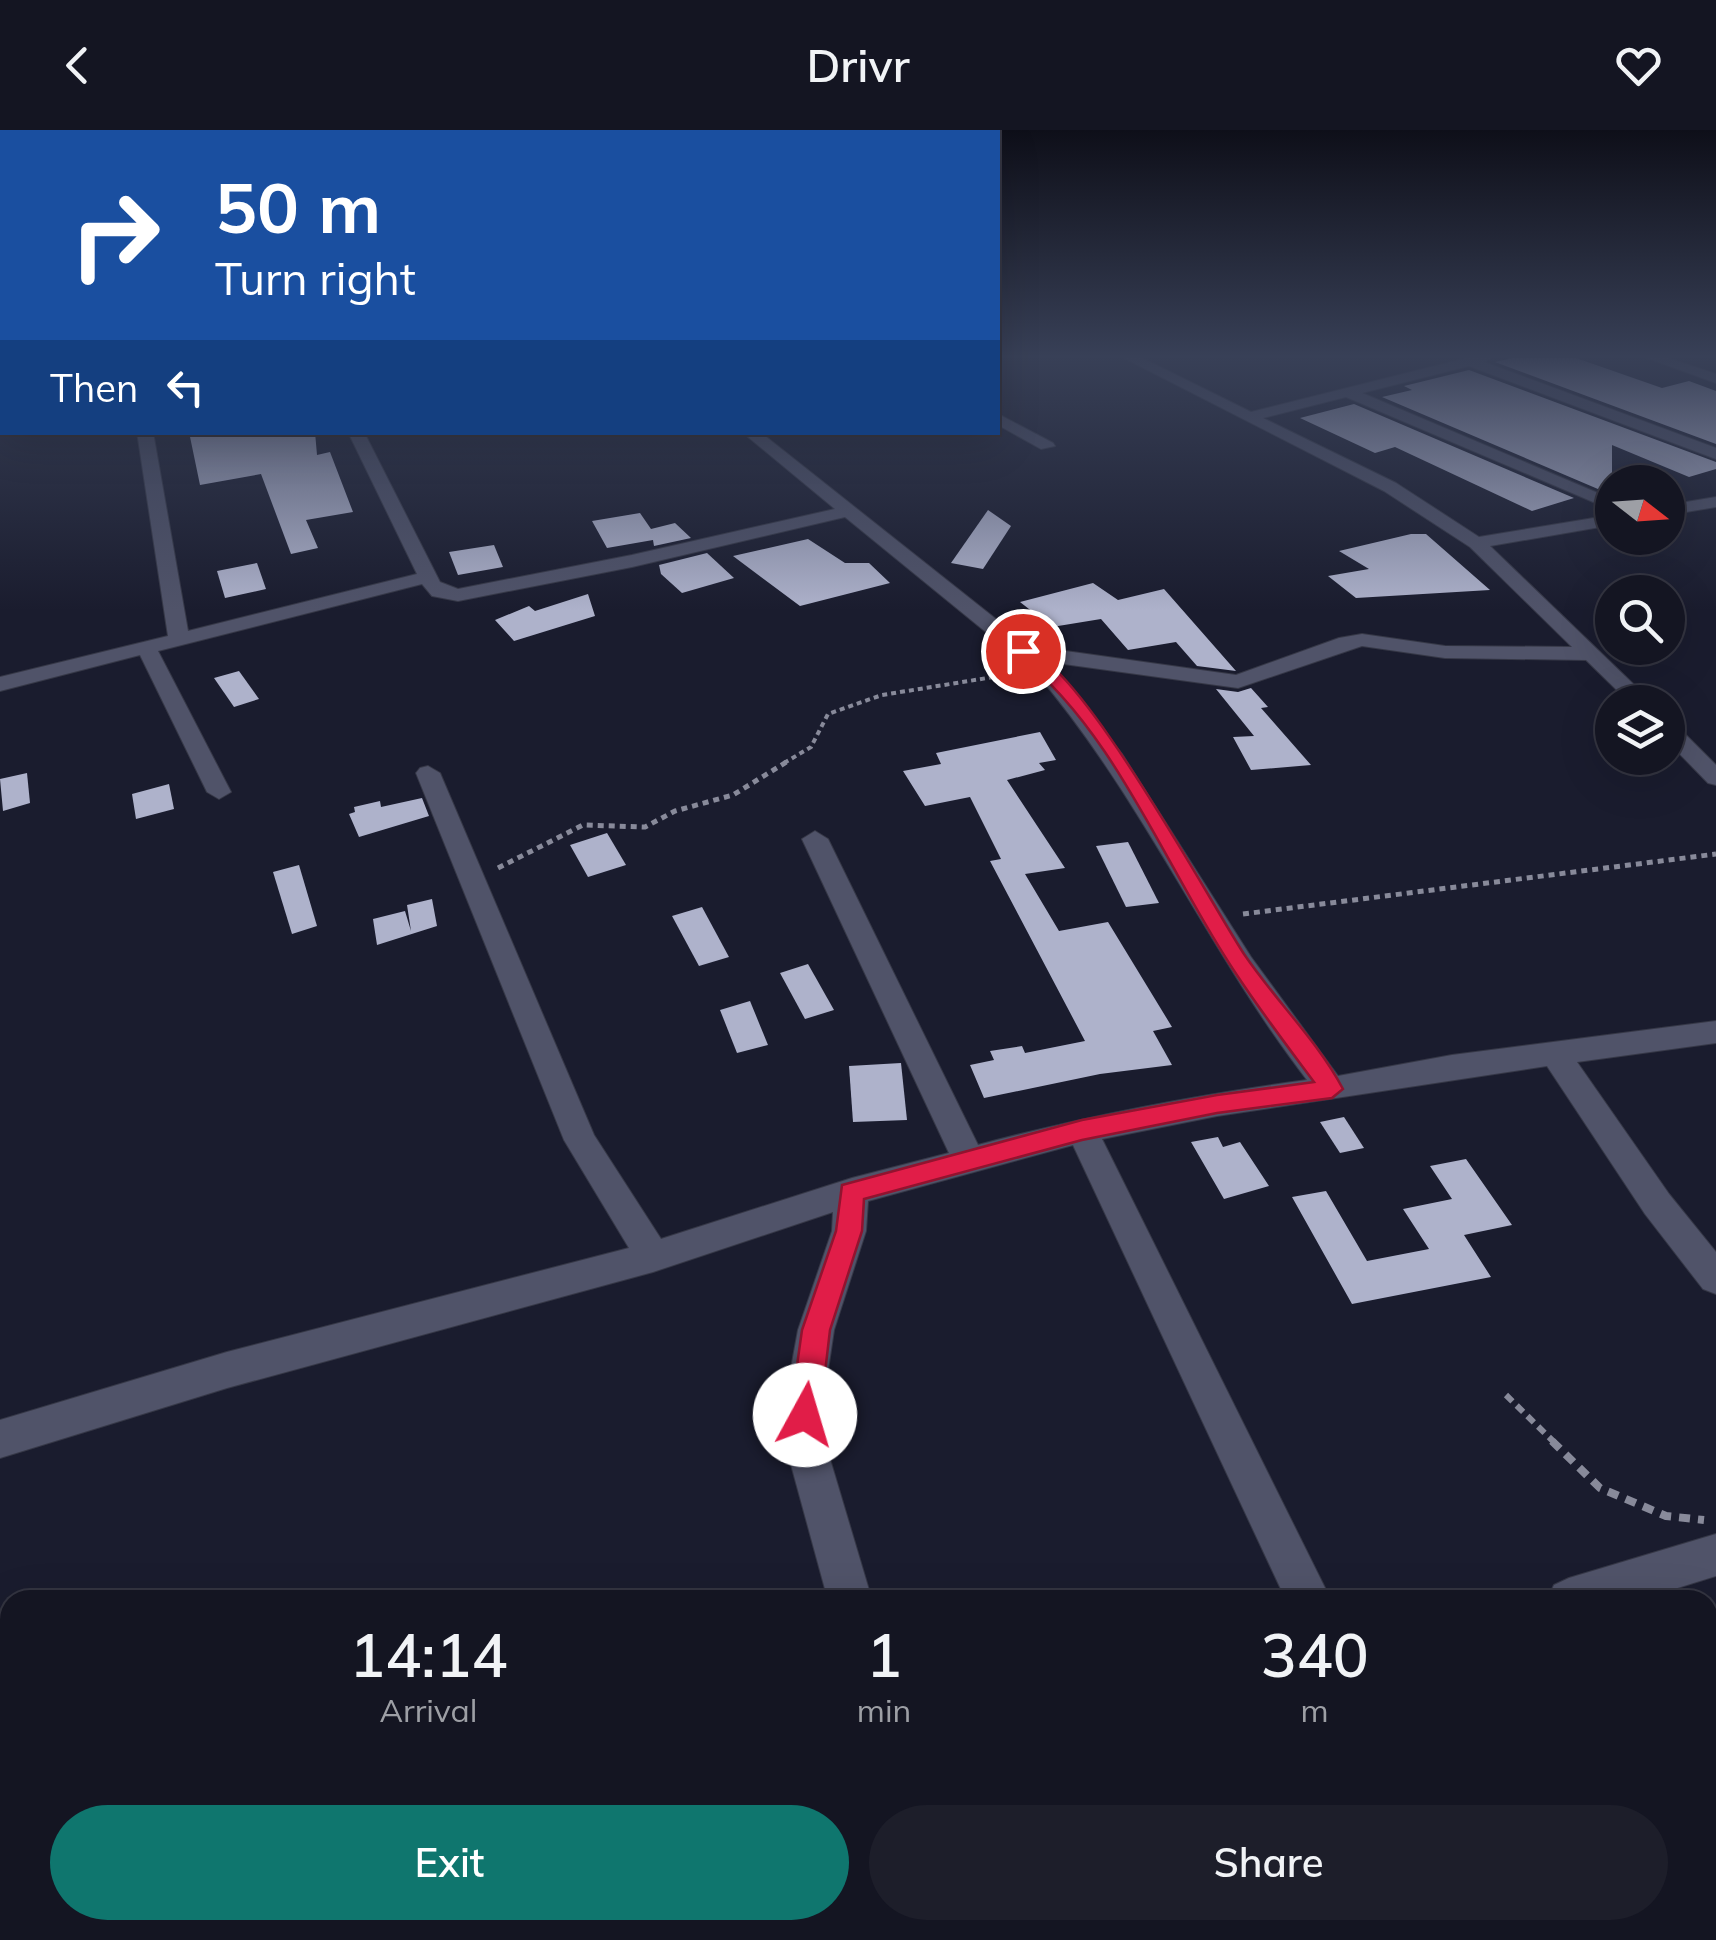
<!DOCTYPE html>
<style>
:root{--surface:#141522;--page:#1d1e2a;--text:#f1f3f6;--muted:#9d9fa5;--line:#333440;--accent:#0f766e}
body{margin:0;font-family:Mulish,sans-serif;background:var(--page);color:var(--text);height:100vh;display:flex;flex-direction:column;font-size:38px;white-space:nowrap}
*{box-sizing:border-box;margin:0}
p{font-size:32px;color:var(--muted)}
.icon{flex:none;width:55px;height:55px;fill:none;stroke:currentColor;stroke-width:2;stroke-linecap:round;stroke-linejoin:round}
.map{position:relative;flex:1;overflow:hidden}
.sheet{position:absolute;left:0px;top:1460px;width:1718px;height:350px;display:flex;flex-direction:column;background:var(--surface);border-radius:30px 30px 0 0;box-shadow:0 10px 40px #0002,0 0 0 2px var(--line)}
.sheet>*{flex:none}
.guide{position:absolute;left:0px;top:0px;width:1000px;height:305px;box-shadow:0 10px 40px #0002,0 0 0 2px var(--line);background:#1a4fa0;color:#fff;overflow:hidden}
.needle{width:65px;rotate:107deg}
.buttons{position:absolute;left:1595px;top:335px;display:grid;gap:20px}
.buttons a{display:grid;place-items:center;width:90px;height:90px;border-radius:50%;background:var(--surface);box-shadow:0 10px 40px #0002,0 0 0 2px var(--line);font-size:50px}
.pin{position:absolute;display:grid;place-items:center;width:85px;height:85px;color:#fff;margin:-42px;border:5px solid #fff;border-radius:50%;box-shadow:0 2px 10px #0007}
.me{position:absolute;width:110px;margin:-55px;rotate:6deg;stroke-linejoin:round;filter:drop-shadow(0 0 8px #0008)}
.turn{display:flex;align-items:center;gap:35px;height:210px;padding:0 50px;font-size:45px}
.turn .icon{width:130px;height:130px;stroke-width:2.5}
.turn b{display:block;font-size:70px;line-height:85px}
.then{display:flex;align-items:center;height:95px;padding:0 50px;background:#0003;gap:20px;font-size:38px}
.eta{display:flex;justify-content:space-evenly;align-items:center;height:170px;text-align:center}
.eta b{font-size:60px;font-weight:600;line-height:70px}
.primary-button{display:flex;gap:20px;margin-top:auto;padding:20px 50px}
.primary-button a{flex:1;height:115px;border-radius:60px;background:var(--accent);color:#fff;font-size:40px;font-weight:600;line-height:115px;text-align:center}
.primary-button a+a{background:var(--page);color:var(--text)}
header{display:flex;justify-content:space-between;align-items:center;height:130px;padding:0 50px;background:var(--surface);font-size:45px;font-weight:600}
.map>svg:first-child{display:block}
.building{fill:#aeb2cb}
.lines{fill:none;stroke-linecap:round;stroke-linejoin:round}
.minor-casing{stroke:#363847;stroke-width:2}
.path-far3{stroke:#888a9a;stroke-width:4;stroke-dasharray:5 4;stroke-linecap:butt}
.path-far2{stroke:#888a9a;stroke-width:5;stroke-dasharray:6 5;stroke-linecap:butt}
.path-far1{stroke:#888a9a;stroke-width:6;stroke-dasharray:9 6;stroke-linecap:butt}
.path{stroke:#888a9a;stroke-width:8;stroke-dasharray:11 8;stroke-linecap:butt}
.minor{fill:#505369;fill-rule:evenodd}
.route{fill:#e11d48;stroke:#92132f;stroke-width:2.5}
</style>
<header><svg class="icon" aria-label="back" viewBox="0 0 24 24"><path d="M15 5l-7 7 7 7"/></svg>Drivr<svg class="icon" aria-label="heart" viewBox="0 0 24 24"><path d="M12 20l-8-8c-3-5 5-10 8-4 3-6 11-1 8 4z"/></svg></header>
<div class="map">
<svg width="1716" height="1810" viewBox="0 0 1716 1810">
<rect width="100%" height="100%" fill="#1a1c2e"/>
<g class="building">
<polygon points="1512,228 1576,228 1662,258 1689,251 1716,261 1716,314 1495,232"/>
<polygon points="1469,240 1716,332 1716,339 1689,347 1612,315 1612,365 1382,267 1412,260 1404,256"/>
<polygon points="1354,274 1574,368 1532,381 1395,317 1375,323 1300,288"/>
<polygon points="189,302 315,302 317,325 330,322 353,382 306,390 318,418 291,424 261,344 200,355"/>
<polygon points="988,380 1011,396 983,439 951,433"/>
<polygon points="640,383 651,399 675,393 691,408 654,416 653,410 607,418 592,391"/>
<polygon points="1411,404 1426,404 1490,460 1356,468 1328,446 1369,439 1339,421"/>
<polygon points="808,409 845,433 869,433 890,453 800,476 733,426"/>
<polygon points="494,415 503,437 458,445 449,422"/>
<polygon points="707,423 734,448 682,463 661,444 659,435"/>
<polygon points="257,433 266,459 225,468 217,441"/>
<polygon points="1093,453 1118,470 1164,459 1236,541 1197,536 1176,512 1128,520 1101,489 1052,497 1020,472"/>
<polygon points="588,464 595,486 514,511 495,490 529,476 535,481"/>
<polygon points="239,541 259,569 234,577 214,548"/>
<polygon points="1251,558 1268,577 1261,578 1311,635 1251,640 1233,607 1254,606 1216,559 1238,562"/>
<polygon points="1040,602 1056,630 1039,633 1045,640 1007,650 1065,738 1025,744 1059,801 1108,792 1172,897 1153,901 1172,935 1100,944 984,968 970,935 994,930 990,921 1022,916 1025,923 1085,911 990,731 1001,729 970,667 925,676 903,641 941,634 936,623"/>
<polygon points="27,643 30,673 3,681 0,649"/>
<polygon points="169,654 174,679 136,689 132,664"/>
<polygon points="422,668 429,686 359,707 349,684 355,682 354,677 380,671 381,677"/>
<polygon points="607,703 626,735 588,747 570,715"/>
<polygon points="1128,712 1159,773 1126,777 1096,716"/>
<polygon points="299,735 317,796 292,804 273,742"/>
<polygon points="432,769 437,796 377,815 373,789 405,781 411,801 407,775"/>
<polygon points="702,777 729,827 699,836 672,786"/>
<polygon points="808,834 834,880 805,889 780,843"/>
<polygon points="750,871 768,915 737,923 720,880"/>
<polygon points="901,933 907,990 853,992 849,936"/>
<polygon points="1344,987 1364,1018 1340,1023 1320,992"/>
<polygon points="1218,1007 1223,1017 1240,1012 1269,1056 1224,1069 1191,1012"/>
<polygon points="1466,1029 1512,1095 1464,1105 1491,1147 1352,1174 1292,1067 1326,1061 1367,1131 1429,1119 1403,1079 1452,1069 1430,1036"/>
</g>
<g class="lines">
<g class="minor-casing">
<g id="minor">
<path d="M1124,228h18l109,54 216,-54h24l-7,4 232,86v11l-247,-93 -107,27 250,106v11l-266,-113 -83,21 133,65 83,54 133,-22v10l-122,21 162,156h-23l-43,-42 -141,-2 -83,-12 -124,42 -189,-26 73,92 129,203 87,119 114,-21 264,-34v22l-139,19 92,132 47,58v42l-13,-5 -58,-75 -98,-148 -330,50 -115,23 229,461h-45l-213,-455 -205,56 -2,30 -32,99 -9,60 -1,49 48,161h-44l-44,-161 3,-49 11,-60 34,-99 1,-19 -180,60 -426,116 -227,70v-38l227,-68 402,-104 -65,-108 -148,-367 4,-5 8,-2 12,7 154,362 67,104 191,-61 97,-25 -147,-314 13,-8 13,8 150,306c108,-29 217,-50 329,-65 -100,-130 -165,-283 -271,-407l-191,-156 -213,50 -174,34 -26,-5 -10,-12 -264,67 73,141 -12,7 -12,-7 -67,-137 -140,36v-14l168,-41 -31,-204h16l35,199 229,-57 -69,-142h16l76,150 18,7 174,-34 203,-46 -93,-77h18l270,214 206,29 103,-37 23,-4 83,12 127,1 -102,-100 -86,-56z"/>
<polygon points="1647,228 1668,228 1716,244 1716,253"/>
<polygon points="2,284 2,294 0,295 0,285"/>
<polygon points="998,284 1053,313 1055,316 1041,319 998,295"/>
<polygon points="1716,367 1716,377 1668,385 1668,375"/>
<polygon points="1668,593 1676,595 1716,635 1716,655 1708,653 1668,612"/>
<polygon points="1716,1404 1716,1446 1639,1470 1547,1470 1554,1455 1569,1448"/>
<polygon points="930,1800 982,1800 985,1810 933,1810"/>
</g>
</g>
<polyline class="path-far3" points="784,633 811,617 828,584 882,565 1012,544"/>
<g class="path-far2">
<polyline points="498,738 583,695 645,697 675,681 733,665 788,631"/>
<polyline points="1243,784 1716,724"/>
</g>
<polyline class="path-far1" points="1506,1265 1555,1313"/>
<polyline class="path" points="1552,1311 1600,1358 1666,1386 1704,1390"/>
<use href="#minor" class="minor"/>
</g>
<linearGradient id="sky" x2="0" y2="1"><stop stop-color="#0e0f19"/><stop offset="0.47" stop-color="#384057"/><stop offset="1" stop-color="#384057" stop-opacity="0"/></linearGradient>
<rect width="1716" height="481" fill="url(#sky)"/>
<path class="route" d="M1018,518c52,-7 194,258 226,306 31,46 73,86 99,135l-11,9 -115,15 -135,27 -218,59 -2,32 -32,99 -10,85 -4,10 -11,4 -10,-4 -5,-10 12,-85 34,-99 6,-46 240,-65 135,-25 97,-13c-29,-39 -59,-78 -85,-119 -65,-100 -116,-234 -211,-308z"/>
</svg>
<div class="buttons">
<a><svg class="needle" viewBox="-14 -14 28 28"><path d="M0-13l5 13h-10z" fill="#e53935"/><path d="M0 13l5-13h-10z" fill="#9d9fa5"/></svg></a>
<a><svg class="icon" aria-label="search" viewBox="0 0 24 24"><circle cx="10" cy="10" r="6"/><path d="M15 15l6 6"/></svg></a>
<a><svg class="icon" aria-label="layers" viewBox="0 0 24 24"><path d="M12 4l9 5-9 5-9-5zM3 14l9 5 9-5"/></svg></a>
</div>
<div class="pin" style="left:1023px;top:521px;background:#d93025"><svg class="icon" aria-label="arrive" viewBox="0 0 24 24"><path d="M6 21V4h12l-3 4 3 4H6"/></svg></div>
<svg class="me" style="left:805px;top:1285px" viewBox="-20 -20 40 40"><circle r="19" fill="#fff"/><path d="M0-13L10 11 0 6-10 11z" fill="#e11d48"/></svg>
<div class="guide">
<div class="turn"><svg class="icon" aria-label="right" viewBox="0 0 24 24"><path d="M7 20v-9h11M14 6l5 5-5 5"/></svg><div><b>50 m</b>Turn right</div></div>
<div class="then">Then<svg class="icon" aria-label="left" viewBox="0 0 24 24"><path d="M17 20v-9H6M10 6l-5 5 5 5"/></svg></div>
</div>
<section class="sheet">
<div class="eta">
<div><b>14:14</b><p>Arrival</p></div>
<div><b>1</b><p>min</p></div>
<div><b>340</b><p>m</p></div>
</div>
<div class="primary-button"><a>Exit</a><a>Share</a></div>
</section>
</div>
